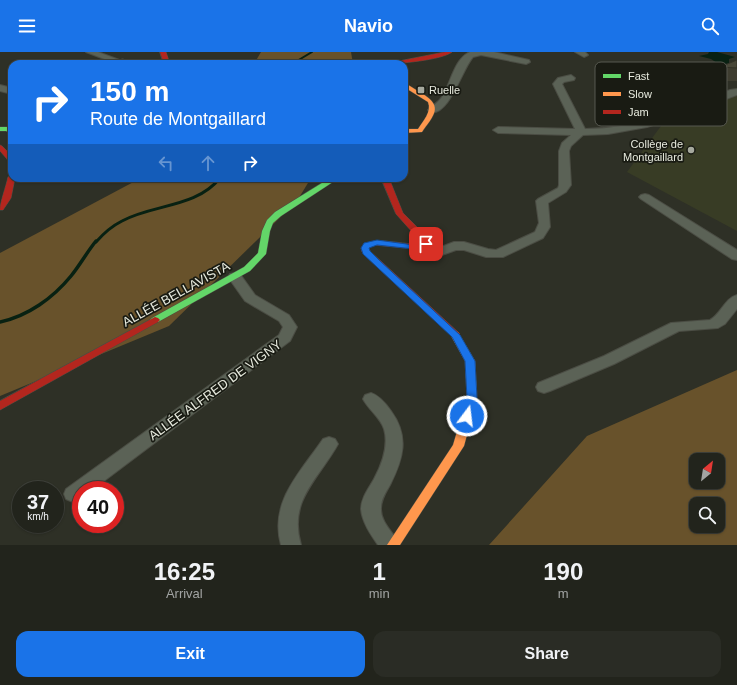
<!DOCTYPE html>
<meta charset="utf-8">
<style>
:root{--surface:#22241c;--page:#2a2c25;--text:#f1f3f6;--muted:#a2a4a3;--line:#3f413b;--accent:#1a73e8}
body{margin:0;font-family:Helvetica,sans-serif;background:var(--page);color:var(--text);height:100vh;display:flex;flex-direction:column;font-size:15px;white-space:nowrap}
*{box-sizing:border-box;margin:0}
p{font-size:13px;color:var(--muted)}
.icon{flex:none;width:22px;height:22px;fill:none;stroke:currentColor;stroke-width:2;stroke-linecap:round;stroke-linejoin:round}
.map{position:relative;height:493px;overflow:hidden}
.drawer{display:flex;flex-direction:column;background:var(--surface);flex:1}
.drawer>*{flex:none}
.top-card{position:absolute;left:8px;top:8px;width:400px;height:122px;border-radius:12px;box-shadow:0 1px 3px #0004,0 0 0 1px var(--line);background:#1a73e8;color:#fff;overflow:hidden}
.needle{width:26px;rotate:30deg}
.controls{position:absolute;left:689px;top:401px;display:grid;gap:8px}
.controls a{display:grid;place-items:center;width:36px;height:36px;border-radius:8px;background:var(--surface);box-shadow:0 1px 3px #0004,0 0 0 1px var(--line);font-size:20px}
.speed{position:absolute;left:12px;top:429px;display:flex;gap:8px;font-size:20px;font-weight:700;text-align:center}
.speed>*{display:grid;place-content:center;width:52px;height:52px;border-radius:50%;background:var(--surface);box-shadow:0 1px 3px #0004,0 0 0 1px var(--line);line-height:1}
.speed small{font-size:10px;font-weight:400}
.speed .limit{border:6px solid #d22;background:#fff;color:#111}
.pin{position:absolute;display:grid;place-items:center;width:34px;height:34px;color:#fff;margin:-17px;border-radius:8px;box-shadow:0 2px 6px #0006}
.me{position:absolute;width:44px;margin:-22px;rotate:15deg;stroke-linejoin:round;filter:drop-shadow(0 0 3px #0008)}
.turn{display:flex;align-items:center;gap:14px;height:84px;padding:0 16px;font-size:18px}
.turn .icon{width:52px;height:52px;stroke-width:2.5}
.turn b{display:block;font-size:28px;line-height:34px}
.lanes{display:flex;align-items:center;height:38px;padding:0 16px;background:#0003;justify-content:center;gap:20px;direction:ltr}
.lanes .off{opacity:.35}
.eta{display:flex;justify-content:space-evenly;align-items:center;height:68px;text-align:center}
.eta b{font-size:24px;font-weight:700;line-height:28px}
.cta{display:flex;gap:8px;margin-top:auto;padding:8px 16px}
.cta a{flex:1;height:46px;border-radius:12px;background:var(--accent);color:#fff;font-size:16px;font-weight:700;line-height:46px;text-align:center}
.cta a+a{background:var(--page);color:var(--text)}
header{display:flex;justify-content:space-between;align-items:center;height:52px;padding:0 16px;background:var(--accent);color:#fff;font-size:18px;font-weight:700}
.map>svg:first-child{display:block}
.built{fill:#383c25}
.green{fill:#68522b;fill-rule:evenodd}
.water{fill:#082112}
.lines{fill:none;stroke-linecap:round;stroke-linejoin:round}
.stream-far2{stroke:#082112;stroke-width:2}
.stream-far1{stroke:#082112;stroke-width:3}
.stream{stroke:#082112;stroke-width:3.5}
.street-casing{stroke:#4b4d44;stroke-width:2}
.fast-casing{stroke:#4b4d44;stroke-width:1}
.slow-casing{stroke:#4b4d44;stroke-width:1}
.jam-casing{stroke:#4b4d44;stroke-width:1}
.street{fill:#5b6256;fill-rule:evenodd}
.fast{fill:#63d668;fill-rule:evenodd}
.slow{fill:#ff974d;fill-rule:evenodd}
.jam{fill:#b3261e;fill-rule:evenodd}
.wall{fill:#3e3d30}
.building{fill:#484738;stroke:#323227}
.route{fill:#1a73e8;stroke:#114b97}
.poi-dot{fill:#a6a99e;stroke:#191b13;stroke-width:1.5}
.labels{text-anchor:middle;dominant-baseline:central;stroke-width:3.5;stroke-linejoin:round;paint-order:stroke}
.far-poi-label{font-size:11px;fill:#e7eade;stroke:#191b13;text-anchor:start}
.street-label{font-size:13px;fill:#e7eade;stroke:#191b13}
.key{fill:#191b13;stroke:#575950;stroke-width:1}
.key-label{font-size:11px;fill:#e7eade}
</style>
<header><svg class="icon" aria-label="menu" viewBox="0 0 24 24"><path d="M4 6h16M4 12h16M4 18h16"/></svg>Navio<svg class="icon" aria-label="search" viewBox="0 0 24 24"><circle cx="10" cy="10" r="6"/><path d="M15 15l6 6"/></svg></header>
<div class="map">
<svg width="737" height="493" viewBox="0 0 737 493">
<rect width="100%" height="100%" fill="#2e3026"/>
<polygon class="built" points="737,43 737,179 627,120 664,70"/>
<g class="green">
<polygon points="261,0 351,0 353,12 254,12"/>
<polygon points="141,126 311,126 297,149 169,274 0,344 0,201"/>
<path d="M737,318v175h-248l98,-109zM696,408h22v22h-22zM696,452h22v22h-22z"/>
</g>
<polygon class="water" points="709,0 717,0 735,5 729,7 729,12 717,11 711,7 699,4 708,2"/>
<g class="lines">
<polyline class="stream-far2" points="292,12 312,0"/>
<path class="stream-far1" d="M96,190c7,-8 16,-16 26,-21 31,-17 74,-13 98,-43"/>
<path class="stream" d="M0,270c28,-6 53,-24 71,-46 9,-11 16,-24 25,-35"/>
<g class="street-casing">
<g id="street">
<polygon points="86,0 98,0 122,9 118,11 115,11"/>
<path d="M470,0h24l35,8 1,2 -4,2 -45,-9 -8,2c-11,12 -24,60 -43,55l-2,-2c5,-5 10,-7 14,-13 9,-14 12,-38 28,-45z"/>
<polygon points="575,0 585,0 588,3 584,5"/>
<path d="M571,23l4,3 -1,2 -10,2 -2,2 23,45c52,0 97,-19 145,-39l7,-1v6l-56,21 -34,11 -39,7 -25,1 -12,11 -2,5 2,34 -5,7 -18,11 2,24 -7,11 -40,19h-17l-22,-7h-8l-14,5 -21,-6 -2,-3 2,-3 4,-1 16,5 13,-5h10l24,7 8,1 39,-18 4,-9 -3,-22 2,-2 20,-11 1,-3v-34l3,-8 9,-8 -73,-2 -5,-3 5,-3 77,2 -22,-45 5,-6z"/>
<polygon points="0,33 12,36 12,42 0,39"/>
<polygon points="645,142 649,143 737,198 737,208 732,207 641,147 639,145 641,143"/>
<polygon points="235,221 240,222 255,243 289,263 297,275 290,289 92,438 81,438 80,447 73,450 66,447 64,442 66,437 279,283 283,275 279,269 245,249 228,225 230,222"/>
<path d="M737,243v14l-12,15 -7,4 -39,3 -65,33 -64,27 -6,2 -6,-2 -2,-4 2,-4 66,-27 67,-33 39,-3c11,-6 15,-22 27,-25z"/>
<path d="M371,341c9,3 15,11 20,18 19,26 12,48 -1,74 -4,7 -9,14 -9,23 -1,14 13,25 19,37h-22c-7,-10 -16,-23 -17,-36 0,-11 8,-21 13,-30 8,-15 15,-33 10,-50 -4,-12 -15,-19 -21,-30l2,-4z"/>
<path d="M329,385l6,2 3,5c-20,36 -50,56 -37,101h-20c-12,-43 19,-72 42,-106z"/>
</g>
</g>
<g class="fast-casing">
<g id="fast">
<polygon points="0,75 7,75 12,77 12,82 6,79 0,79"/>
<polygon points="330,126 339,126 281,164 273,171 270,179 266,202 250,219 158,270 152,270 150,268 152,266 244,215 258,201 262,179 267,168 275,160"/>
</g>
</g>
<g class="slow-casing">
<g id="slow">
<polygon points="123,7 136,12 123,11 107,12"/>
<path d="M404,31c7,3 13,8 19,11 21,13 10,22 -1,38l-18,1v-4h14c5,-8 14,-17 10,-27l-24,-15z"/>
<polygon points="455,279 458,280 475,309 477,346 464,394 400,493 387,493 453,393 467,346 465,309 450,282"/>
</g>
</g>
<g class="jam-casing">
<g id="jam">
<polygon points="160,0 166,0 170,12 164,12"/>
<path d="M445,0h7c-10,8 -54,12 -68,12z"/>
<polygon points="0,93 2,94 12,104 12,114 10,113 7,107 0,99"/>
<path d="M12,123v3h3l-4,20 -8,12h-3c0,-8 6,-23 8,-33z"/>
<path d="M381,126h8l14,35 25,25 2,6 -1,2 -14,3 -41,-4 -5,3 1,3 88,81 2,2 -2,2h-6l-90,-84 -1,-4c10,-15 44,-1 61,-5l-26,-29z"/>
<polygon points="155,265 158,266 160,268 158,270 0,358 0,349"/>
</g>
</g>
<use href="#street" class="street"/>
<use href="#fast" class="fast"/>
<use href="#slow" class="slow"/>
<use href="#jam" class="jam"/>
</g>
<polygon class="wall" points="737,8 737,29 716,29 720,15"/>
<polygon class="building" points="737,8 737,16 720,15"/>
<polygon class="route" points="377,188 414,193 421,193 426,190 430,192 423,198 377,193 369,196 370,199 378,207 460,283 475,309 477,346 471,367 463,367 461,364 467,346 465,309 452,285 363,202 361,196 364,191"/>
<g class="poi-dot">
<rect x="417" y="34" width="8" height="8" rx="2"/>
<circle cx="691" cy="98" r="4"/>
</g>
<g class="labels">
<g class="far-poi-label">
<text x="429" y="38">Ruelle</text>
<text x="683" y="92" text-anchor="end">Collège de<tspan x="683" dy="13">Montgaillard</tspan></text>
</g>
<g class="street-label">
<text transform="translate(176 242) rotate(-29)">ALLÉE BELLAVISTA</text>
<text transform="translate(215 338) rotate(-36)">ALLÉE ALFRED DE VIGNY</text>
</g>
</g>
<rect x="595" y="10" width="132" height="64" rx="6" class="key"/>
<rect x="603" y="22" width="18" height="4" fill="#63d668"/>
<rect x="603" y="40" width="18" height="4" fill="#ff974d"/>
<rect x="603" y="58" width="18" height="4" fill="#b3261e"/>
<g class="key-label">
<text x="628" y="28">Fast</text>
<text x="628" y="46">Slow</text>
<text x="628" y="64">Jam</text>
</g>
</svg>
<div class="controls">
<a><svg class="needle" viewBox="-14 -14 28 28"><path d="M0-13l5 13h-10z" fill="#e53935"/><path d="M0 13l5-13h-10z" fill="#a2a4a3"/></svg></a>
<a><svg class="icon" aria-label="search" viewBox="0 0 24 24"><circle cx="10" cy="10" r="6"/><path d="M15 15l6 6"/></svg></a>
</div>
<div class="speed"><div>37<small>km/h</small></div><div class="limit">40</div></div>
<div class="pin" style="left:426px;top:192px;background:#d93025"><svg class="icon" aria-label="arrive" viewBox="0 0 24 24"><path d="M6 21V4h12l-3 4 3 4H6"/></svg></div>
<svg class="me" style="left:467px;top:364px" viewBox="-20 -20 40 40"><circle r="17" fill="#1a73e8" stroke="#fff" stroke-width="3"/><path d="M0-11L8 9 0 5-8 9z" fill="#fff"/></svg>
<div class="top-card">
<div class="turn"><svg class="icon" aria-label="right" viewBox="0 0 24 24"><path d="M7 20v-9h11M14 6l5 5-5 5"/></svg><div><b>150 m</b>Route de Montgaillard</div></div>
<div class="lanes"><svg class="icon off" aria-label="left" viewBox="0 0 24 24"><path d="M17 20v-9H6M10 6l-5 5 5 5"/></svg><svg class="icon off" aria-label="ahead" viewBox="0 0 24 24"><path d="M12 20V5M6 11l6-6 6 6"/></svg><svg class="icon" aria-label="right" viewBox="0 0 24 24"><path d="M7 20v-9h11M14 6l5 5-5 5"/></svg></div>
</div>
</div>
<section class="drawer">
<div class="eta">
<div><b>16:25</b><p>Arrival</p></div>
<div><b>1</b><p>min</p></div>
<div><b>190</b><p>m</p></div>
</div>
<div class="cta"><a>Exit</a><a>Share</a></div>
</section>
